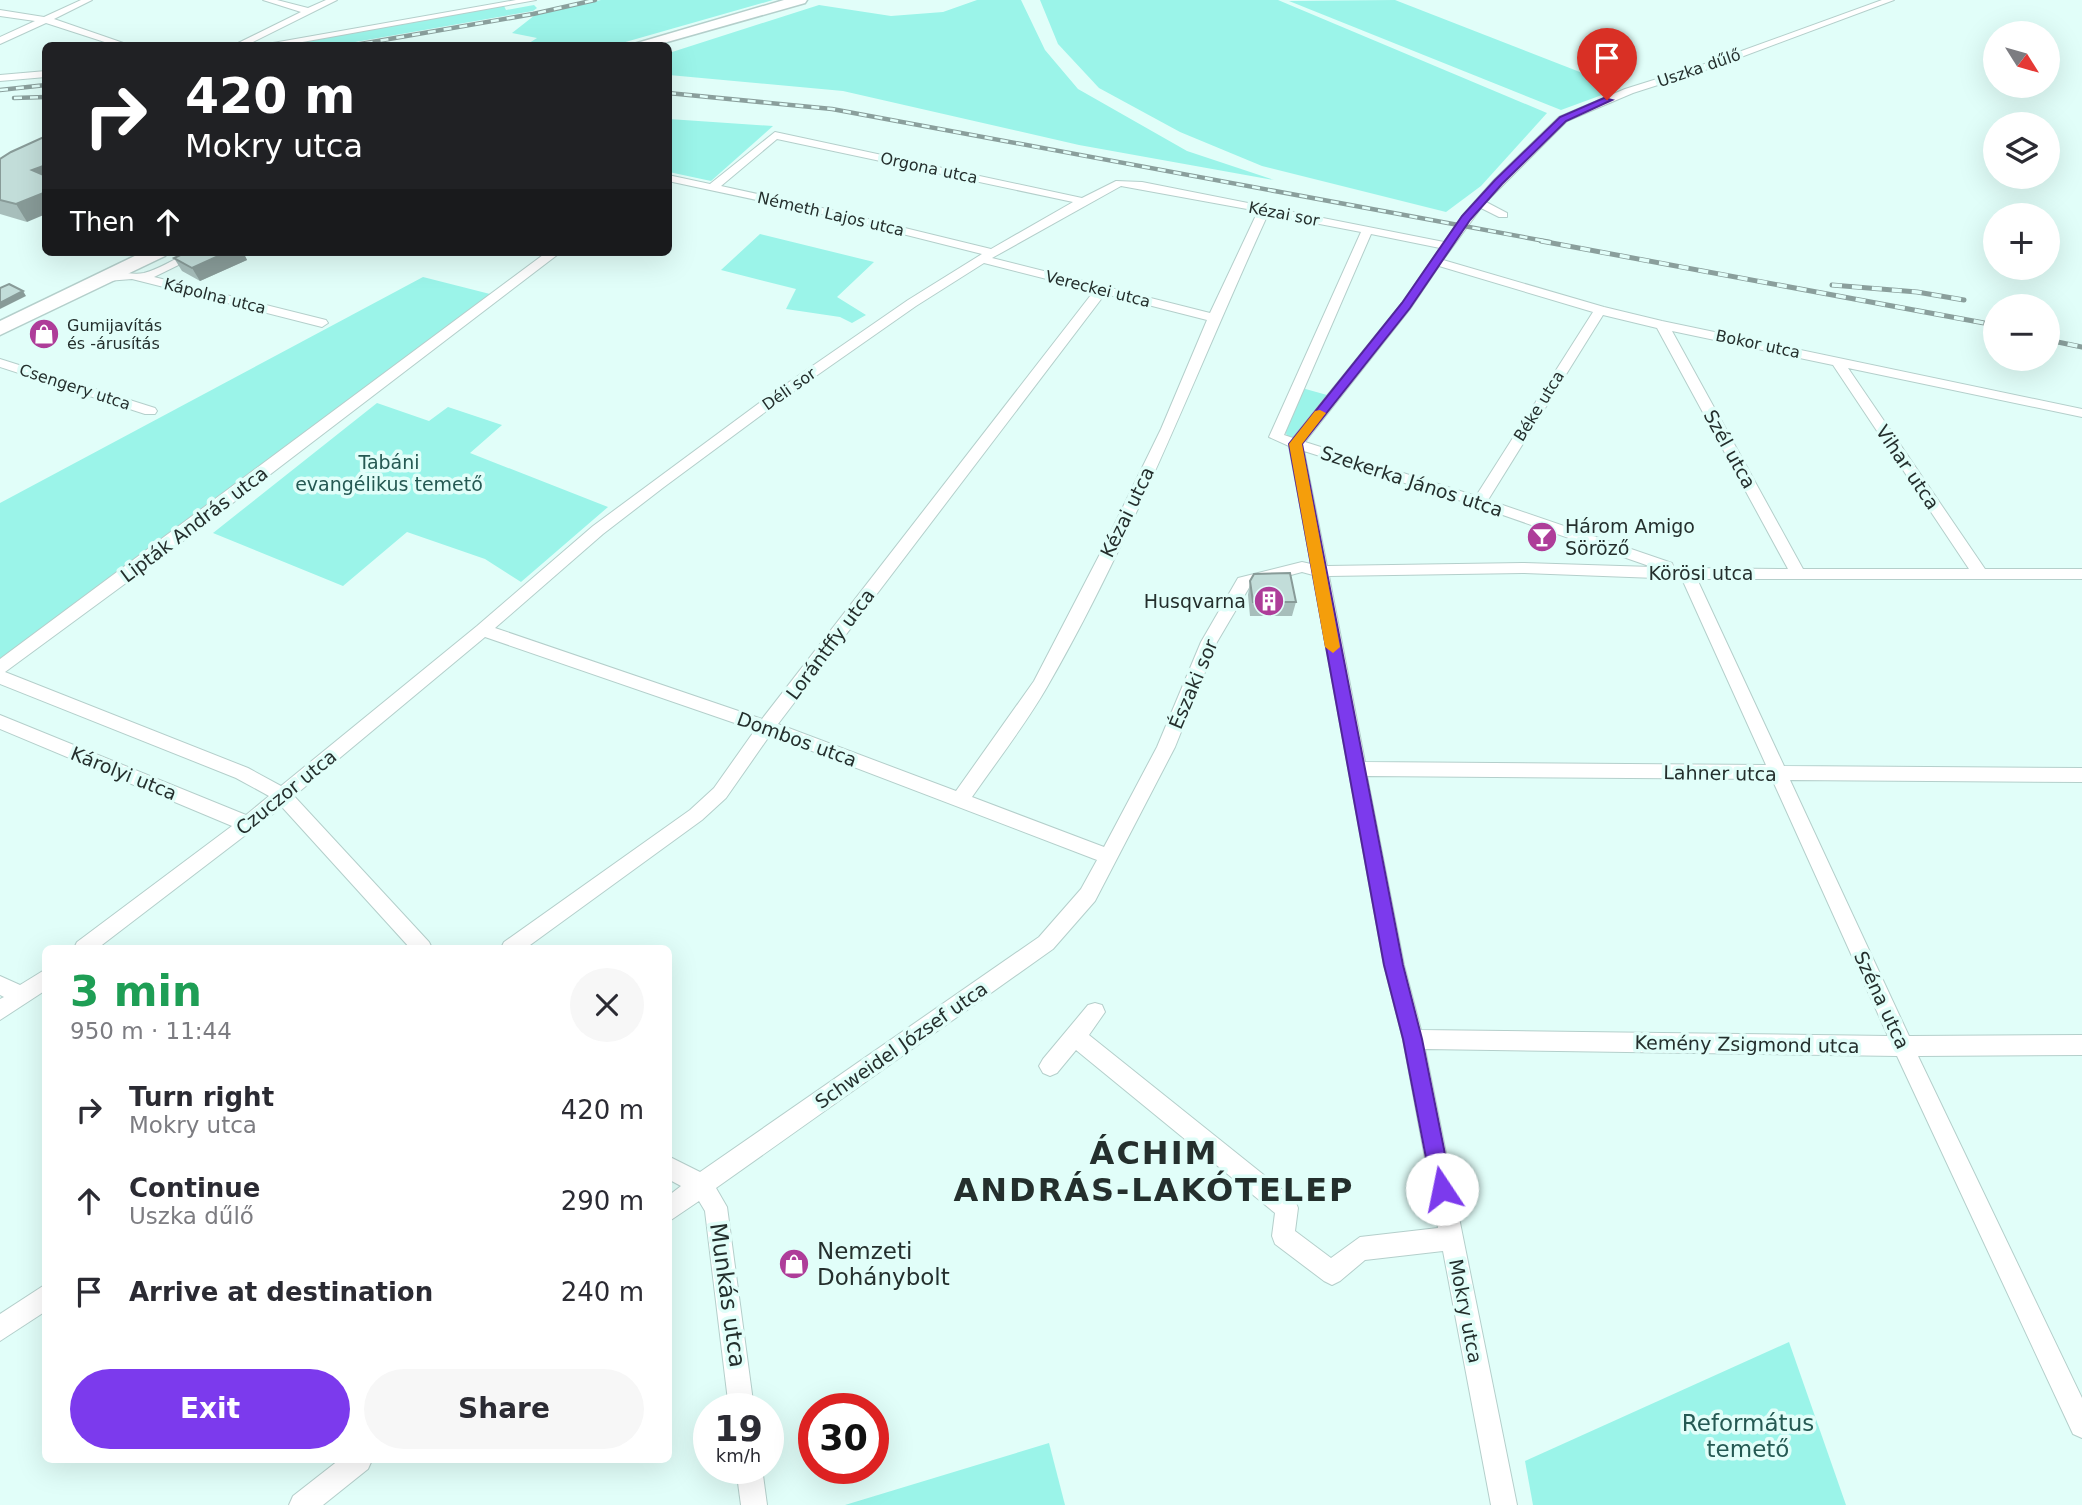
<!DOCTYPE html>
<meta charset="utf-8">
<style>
:root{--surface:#fff;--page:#f7f7f7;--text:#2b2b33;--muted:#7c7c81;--accent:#7c3aed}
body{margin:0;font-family:"DejaVu Sans",sans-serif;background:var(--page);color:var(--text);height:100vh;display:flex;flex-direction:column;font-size:26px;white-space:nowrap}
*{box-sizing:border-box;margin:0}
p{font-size:23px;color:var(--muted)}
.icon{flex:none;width:38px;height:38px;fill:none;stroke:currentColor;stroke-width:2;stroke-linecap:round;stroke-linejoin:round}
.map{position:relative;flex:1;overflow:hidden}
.side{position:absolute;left:42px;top:945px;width:630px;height:518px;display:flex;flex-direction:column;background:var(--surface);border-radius:10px;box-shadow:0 7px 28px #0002}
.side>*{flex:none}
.banner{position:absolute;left:42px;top:42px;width:630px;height:214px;border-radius:10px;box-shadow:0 7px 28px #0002;background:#202124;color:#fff;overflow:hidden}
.needle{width:46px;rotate:127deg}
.controls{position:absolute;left:1983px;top:21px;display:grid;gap:14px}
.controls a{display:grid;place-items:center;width:77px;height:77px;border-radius:50%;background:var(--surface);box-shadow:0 7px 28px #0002;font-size:35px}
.speed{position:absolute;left:693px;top:1393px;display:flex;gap:14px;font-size:35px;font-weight:700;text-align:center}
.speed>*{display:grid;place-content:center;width:91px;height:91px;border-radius:50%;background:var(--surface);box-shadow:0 7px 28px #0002;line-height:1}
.speed small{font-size:18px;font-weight:400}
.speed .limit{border:10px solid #d22;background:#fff;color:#111}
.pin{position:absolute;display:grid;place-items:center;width:60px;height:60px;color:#fff;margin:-72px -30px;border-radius:50% 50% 50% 0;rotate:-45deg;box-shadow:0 0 7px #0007}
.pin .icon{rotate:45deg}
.me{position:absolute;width:77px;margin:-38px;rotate:349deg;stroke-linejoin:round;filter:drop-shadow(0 0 5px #0008)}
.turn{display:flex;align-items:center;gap:24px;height:147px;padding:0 28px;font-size:32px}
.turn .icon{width:91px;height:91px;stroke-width:2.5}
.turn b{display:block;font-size:49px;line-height:60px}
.then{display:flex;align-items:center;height:66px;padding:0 28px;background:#0003;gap:14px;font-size:26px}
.round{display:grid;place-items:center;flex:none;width:74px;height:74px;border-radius:37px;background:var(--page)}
.summary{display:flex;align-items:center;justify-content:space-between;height:119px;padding:0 28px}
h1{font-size:42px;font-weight:700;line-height:52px;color:#1e9e55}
.primary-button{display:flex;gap:14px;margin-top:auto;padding:14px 28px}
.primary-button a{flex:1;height:80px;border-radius:42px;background:var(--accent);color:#fff;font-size:28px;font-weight:700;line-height:80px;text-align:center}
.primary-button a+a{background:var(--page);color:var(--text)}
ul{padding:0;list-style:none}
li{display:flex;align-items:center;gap:21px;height:91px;padding:0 28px}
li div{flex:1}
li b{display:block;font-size:26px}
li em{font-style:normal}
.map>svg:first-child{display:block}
.green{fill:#9bf4e9}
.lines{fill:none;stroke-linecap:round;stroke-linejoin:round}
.minor-casing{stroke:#b4cfcb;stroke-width:2}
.primary-casing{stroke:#b4cfcb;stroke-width:3}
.minor{fill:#fff;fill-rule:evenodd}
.primary{fill:#fff;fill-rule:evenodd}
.rail-far1-casing{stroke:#8a9f9c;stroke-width:4.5}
.rail-casing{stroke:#8a9f9c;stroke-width:5}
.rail-far1{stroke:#e1fef9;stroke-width:2.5;stroke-dasharray:8;stroke-linecap:butt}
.rail{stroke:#e1fef9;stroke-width:3.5;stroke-dasharray:10;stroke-linecap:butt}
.wall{fill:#a7bebb}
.shaded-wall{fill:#889b98}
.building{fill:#c2ddd9;stroke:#889b98;stroke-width:2}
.route{fill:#7c3aed;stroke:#51269a;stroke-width:2}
.slow{fill:#f59e0b}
.labels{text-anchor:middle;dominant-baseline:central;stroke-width:7;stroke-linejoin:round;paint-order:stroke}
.far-street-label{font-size:16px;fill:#242f2d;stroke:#e1fef9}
.far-poi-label{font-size:16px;fill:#242f2d;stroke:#e1fef9;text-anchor:start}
.street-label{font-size:19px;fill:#242f2d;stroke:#e1fef9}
.park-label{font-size:19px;fill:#255953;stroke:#e1fef9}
.poi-label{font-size:19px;fill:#242f2d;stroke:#e1fef9;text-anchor:start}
.near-poi-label{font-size:23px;fill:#242f2d;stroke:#e1fef9;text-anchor:start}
.near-street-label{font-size:23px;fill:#242f2d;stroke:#e1fef9}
.near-park-label{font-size:23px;fill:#255953;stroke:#e1fef9}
.near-district-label{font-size:32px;font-weight:bold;letter-spacing:2px;fill:#242f2d;stroke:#e1fef9}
</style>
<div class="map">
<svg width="2082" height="1505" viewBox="0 0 2082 1505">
<rect width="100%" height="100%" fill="#e1fef9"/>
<g class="green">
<polygon points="601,0 773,0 615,45 526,45 537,38 512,33 535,15"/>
<polygon points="977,0 1021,0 1045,50 1078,89 1187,151 1274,180 1079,145 843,91 669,75 669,53 819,5 891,16 943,12"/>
<polygon points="1040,0 1278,0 1547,113 1481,186 1446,212 1262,166 1180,132 1099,88 1058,44"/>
<polygon points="1395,0 1621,88 1561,110 1289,1"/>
<polygon points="534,5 537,8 533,11 338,45 268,46 504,6 506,10"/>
<polygon points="668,119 669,119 773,126 711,181 669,172"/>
<polygon points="760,234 874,262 837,297 866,315 852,323 840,317 786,309 796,289 721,270"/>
<polygon points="423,277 490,294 0,667 0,503"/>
<polygon points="1302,388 1327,395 1294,440 1288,438 1285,431"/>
<polygon points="377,403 429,421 448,407 502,425 470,453 608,507 521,582 485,559 407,532 343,586 213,533"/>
<polygon points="1789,1342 1846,1505 1533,1505 1525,1461"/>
<polygon points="1049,1443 1065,1505 845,1505"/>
</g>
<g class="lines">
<g class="minor-casing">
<g id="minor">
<polygon points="81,0 92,0 54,19 132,46 117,46 46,23 0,44 0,37 35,21 0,16 0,10 44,17"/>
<polygon points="263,0 277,0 308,8 326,0 337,0 245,46 232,46 301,12"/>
<polygon points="516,0 536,0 280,46 256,46"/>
<path d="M1882,0h12l-177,66 -84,27 -66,28 -81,81 21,11v4h-8l-18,-9 -38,52 161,47 58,14 420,88v8l-234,-49 137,201h97v10h-385l87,187 298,2v14l-292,-2 119,256 173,-1v20l-164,1 164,342v40l-9,-4 -176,-378 -472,-7 92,456h-26l-48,-254 -78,9 -25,21 -8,4 -8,-4 -49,-37 -3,-8 3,-23 -199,-163 -19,23 -7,3 -7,-3 -4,-7 4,-7 45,-54 7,-2 7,2 3,7 -16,23 206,165 3,8 -3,23 36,27 29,-21 78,-9 -35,-189 -19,-74 -71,-390 -11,-3 -52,14 -33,56 -42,105 -80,154 -42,48 -337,239 11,19 27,202h-25l-24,-198 -6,-10 -31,21v-26l13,-10 -13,-7v-23l32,16 339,-235 42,-48 16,-29 -327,-125 -44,63 -24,22 -176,128h-25l3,-6 186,-132 24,-22 41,-58 -270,-93 -191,159 135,146 3,6h-22l-128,-141 -184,141h-24l3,-6 155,-116 -232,-97v-14l246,100 23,-19 -33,-18 -236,-94v-25l547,-407h14l-382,292 -174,128 243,96 33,18 196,-160 116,-100 173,-128 142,-98 74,-46 -151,-38 -163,-35v-6l42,9 65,-52 307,66 34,-17 26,1 302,60 19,-27 31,-35 65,-63 66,-28 86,-27zM777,139l296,63 -82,47 -160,-39 -110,-24zM1121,186l137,25 -48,102 -218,-55zM1268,214l93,18 -92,205 20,9 22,118 -9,-2 -64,16 -37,64 -44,105 -53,100 -132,-50c25,-36 53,-72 75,-110 87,-151 149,-315 221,-473zM1371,234l69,14 -38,55 -109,135 -9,-3zM984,263l110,28 -332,428 -267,-91 108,-94 61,-47 112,-83 140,-98zM1439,266l154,46 -117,184 -171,-54 105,-133zM1105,294l102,26 -46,109 -59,121 -68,131 -78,110 -178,-67zM1603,315l54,13 131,241 -114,-1 -2,-5 -184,-63zM1672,331l161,34 136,204h-166zM1304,451l170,54 178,62 -129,-4 -196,3zM1523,573l159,6 84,186 -401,-3 -36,-186zM1367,776l405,3 116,257 -467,-6 -17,-65z"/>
<polygon points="46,71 46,77 0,81 0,75"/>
<path d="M189,252h16l-51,25 172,43 2,3 -6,4 -190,-48 -25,2 -6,-4c12,-9 29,-1 43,-4 15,-4 31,-14 45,-21z"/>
<polygon points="0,359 155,408 157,411 155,414 145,414 0,367"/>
<polygon points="46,969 46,990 0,1020 0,999 4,997 0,995 0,976 20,985"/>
<polygon points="46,1284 46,1311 0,1341 0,1314"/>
<polygon points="339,1460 372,1460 368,1469 323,1505 289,1505 293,1496"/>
<polygon points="736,1468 762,1468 767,1505 741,1505"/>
</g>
</g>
<g class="primary-casing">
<g id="primary">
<polygon points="784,0 807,0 805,3 653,46 627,46"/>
<polygon points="143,252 167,252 165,256 0,335 0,321"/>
</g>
</g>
<use href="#minor" class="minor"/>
<use href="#primary" class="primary"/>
<g class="rail-far1-casing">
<g id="rail-far1">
<polyline points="349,46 533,14 595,0"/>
<polyline points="0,90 46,85"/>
<polyline points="668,93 832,109 1550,242"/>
<polyline points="14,98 46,97"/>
</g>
</g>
<g class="rail-casing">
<g id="rail">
<polyline points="1541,241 1995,325"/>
<polyline points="1832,285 1917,292 1964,300"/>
<polyline points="2048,340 2082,347"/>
</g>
</g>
<use href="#rail-far1" class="rail-far1"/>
<use href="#rail" class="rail"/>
</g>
<g class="wall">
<polygon points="0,159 27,222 0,214"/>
<polygon points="187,252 243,252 247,260 200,281 182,271 174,258"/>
<polygon points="1250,581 1296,602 1292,616 1250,616 1248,595"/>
</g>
<g class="shaded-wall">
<polygon points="46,165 46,187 32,170"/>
<polygon points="46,192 46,214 27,222 16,204"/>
<polygon points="227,252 243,252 247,260 200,281 192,268"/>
<polygon points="23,291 26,296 0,309 0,303"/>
</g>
<g class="building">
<polygon points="46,136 46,165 32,170 46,176 46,192 16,204 0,200 0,159 11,152"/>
<polygon points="187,252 227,252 192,268 174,258"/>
<polygon points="9,284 23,291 0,303 0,288"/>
<polygon points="1290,573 1296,602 1253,602 1250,581 1254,574"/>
</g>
<polygon class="route" points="1604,98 1612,100 1566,121 1502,184 1470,220 1410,308 1302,444 1403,965 1422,1039 1452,1189 1449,1196 1442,1199 1435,1196 1432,1189 1403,1039 1384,965 1289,444 1402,303 1462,216 1495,180 1560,117"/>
<polygon class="slow" points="1320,410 1326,413 1302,444 1340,647 1333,653 1325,647 1289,444 1315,411"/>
<defs>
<g id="shop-disc" transform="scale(1.575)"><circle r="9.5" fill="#ae3d99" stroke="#e1fef9"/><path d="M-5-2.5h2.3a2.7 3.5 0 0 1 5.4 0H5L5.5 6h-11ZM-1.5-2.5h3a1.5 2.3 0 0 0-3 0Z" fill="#fff"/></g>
<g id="bar-disc" transform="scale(1.575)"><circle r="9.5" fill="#ae3d99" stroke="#e1fef9"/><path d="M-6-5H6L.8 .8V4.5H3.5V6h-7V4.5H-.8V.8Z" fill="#fff"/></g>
<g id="building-disc" transform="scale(1.575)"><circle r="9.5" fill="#ae3d99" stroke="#e1fef9"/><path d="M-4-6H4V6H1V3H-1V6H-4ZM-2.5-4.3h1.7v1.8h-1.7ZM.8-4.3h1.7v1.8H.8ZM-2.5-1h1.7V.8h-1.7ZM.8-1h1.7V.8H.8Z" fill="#fff"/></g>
</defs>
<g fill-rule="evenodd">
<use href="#shop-disc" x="44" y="334"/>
<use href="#bar-disc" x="1542" y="537"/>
<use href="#building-disc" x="1269" y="601"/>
<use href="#shop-disc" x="794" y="1264"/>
</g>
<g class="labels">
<g class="far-street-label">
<text transform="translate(1699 68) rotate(-19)">Uszka dűlő</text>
<text transform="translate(929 168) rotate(12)">Orgona utca</text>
<text transform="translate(831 214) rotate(13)">Németh Lajos utca</text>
<text transform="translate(1284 214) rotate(11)">Kézai sor</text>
<text transform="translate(1098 289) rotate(14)">Vereckei utca</text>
<text transform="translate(215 296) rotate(14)">Kápolna utca</text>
<text transform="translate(1758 344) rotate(12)">Bokor utca</text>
<text transform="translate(75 387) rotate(18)">Csengery utca</text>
<text transform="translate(789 389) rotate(-35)">Déli sor</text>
<text transform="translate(1539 406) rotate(-58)">Béke utca</text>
</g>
<g class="far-poi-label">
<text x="67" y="325">Gumijavítás<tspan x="67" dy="18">és -árusítás</tspan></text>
</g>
<g class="street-label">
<text transform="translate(1730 449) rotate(61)">Szél utca</text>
<text transform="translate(1908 467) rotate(56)">Vihar utca</text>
<text transform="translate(1412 481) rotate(18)">Szekerka János utca</text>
<text transform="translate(1127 512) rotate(-64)">Kézai utca</text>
<text transform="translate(194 524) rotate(-37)">Lipták András utca</text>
<text x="1701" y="573">Körösi utca</text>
<text transform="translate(830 644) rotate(-53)">Lorántffy utca</text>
<text transform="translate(1193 684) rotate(-67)">Északi sor</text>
<text transform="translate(797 739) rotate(20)">Dombos utca</text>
<text transform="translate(124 773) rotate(22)">Károlyi utca</text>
<text transform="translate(1720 773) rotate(1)">Lahner utca</text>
<text transform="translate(286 792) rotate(-39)">Czuczor utca</text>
<text transform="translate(1882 1000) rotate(65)">Széna utca</text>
<text transform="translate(1747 1044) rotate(1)">Kemény Zsigmond utca</text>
<text transform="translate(901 1045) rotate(-35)">Schweidel József utca</text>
<text transform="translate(1466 1311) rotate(79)">Mokry utca</text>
</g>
<g class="park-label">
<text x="389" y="462">Tabáni<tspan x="389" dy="22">evangélikus temető</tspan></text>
</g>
<g class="poi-label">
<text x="1565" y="526">Három Amigo<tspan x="1565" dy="22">Söröző</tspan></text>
<text x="1246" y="601" text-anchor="end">Husqvarna</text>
</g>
<g class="near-poi-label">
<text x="817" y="1251">Nemzeti<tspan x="817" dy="26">Dohánybolt</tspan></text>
</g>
<g class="near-street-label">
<text transform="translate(728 1295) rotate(82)">Munkás utca</text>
</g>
<g class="near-park-label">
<text x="1748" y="1423">Református<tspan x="1748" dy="26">temető</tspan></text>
</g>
<g class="near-district-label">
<text x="1154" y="1153">ÁCHIM<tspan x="1154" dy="37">ANDRÁS-LAKÓTELEP</tspan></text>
</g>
</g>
</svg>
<div class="controls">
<a><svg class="needle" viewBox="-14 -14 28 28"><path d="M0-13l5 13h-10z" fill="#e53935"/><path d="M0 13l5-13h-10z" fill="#7c7c81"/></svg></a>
<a><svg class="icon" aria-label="layers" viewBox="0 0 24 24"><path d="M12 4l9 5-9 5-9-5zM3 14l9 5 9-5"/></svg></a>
<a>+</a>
<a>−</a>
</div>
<div class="speed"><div>19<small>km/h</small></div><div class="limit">30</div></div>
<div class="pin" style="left:1607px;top:100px;background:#d93025"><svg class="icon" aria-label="arrive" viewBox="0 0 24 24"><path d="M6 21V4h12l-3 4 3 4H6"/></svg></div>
<svg class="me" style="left:1442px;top:1189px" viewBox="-20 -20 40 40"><circle r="19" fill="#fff"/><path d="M0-13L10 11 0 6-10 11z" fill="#7c3aed"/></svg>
<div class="banner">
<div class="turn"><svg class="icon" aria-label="right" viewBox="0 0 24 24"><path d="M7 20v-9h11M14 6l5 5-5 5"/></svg><div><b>420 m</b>Mokry utca</div></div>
<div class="then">Then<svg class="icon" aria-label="ahead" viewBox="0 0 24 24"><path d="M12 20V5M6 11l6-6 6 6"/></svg></div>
</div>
<section class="side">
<div class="summary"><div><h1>3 min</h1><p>950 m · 11:44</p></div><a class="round"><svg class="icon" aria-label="close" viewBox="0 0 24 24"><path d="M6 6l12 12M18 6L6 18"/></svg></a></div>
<ul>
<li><svg class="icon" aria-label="right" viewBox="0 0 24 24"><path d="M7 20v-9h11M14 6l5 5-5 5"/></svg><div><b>Turn right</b><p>Mokry utca</p></div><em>420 m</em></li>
<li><svg class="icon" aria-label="ahead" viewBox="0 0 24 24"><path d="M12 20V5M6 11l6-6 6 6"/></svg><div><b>Continue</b><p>Uszka dűlő</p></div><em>290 m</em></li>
<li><svg class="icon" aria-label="arrive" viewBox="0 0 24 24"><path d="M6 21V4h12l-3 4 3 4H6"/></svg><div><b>Arrive at destination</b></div><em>240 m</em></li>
</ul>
<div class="primary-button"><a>Exit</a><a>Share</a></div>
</section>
</div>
